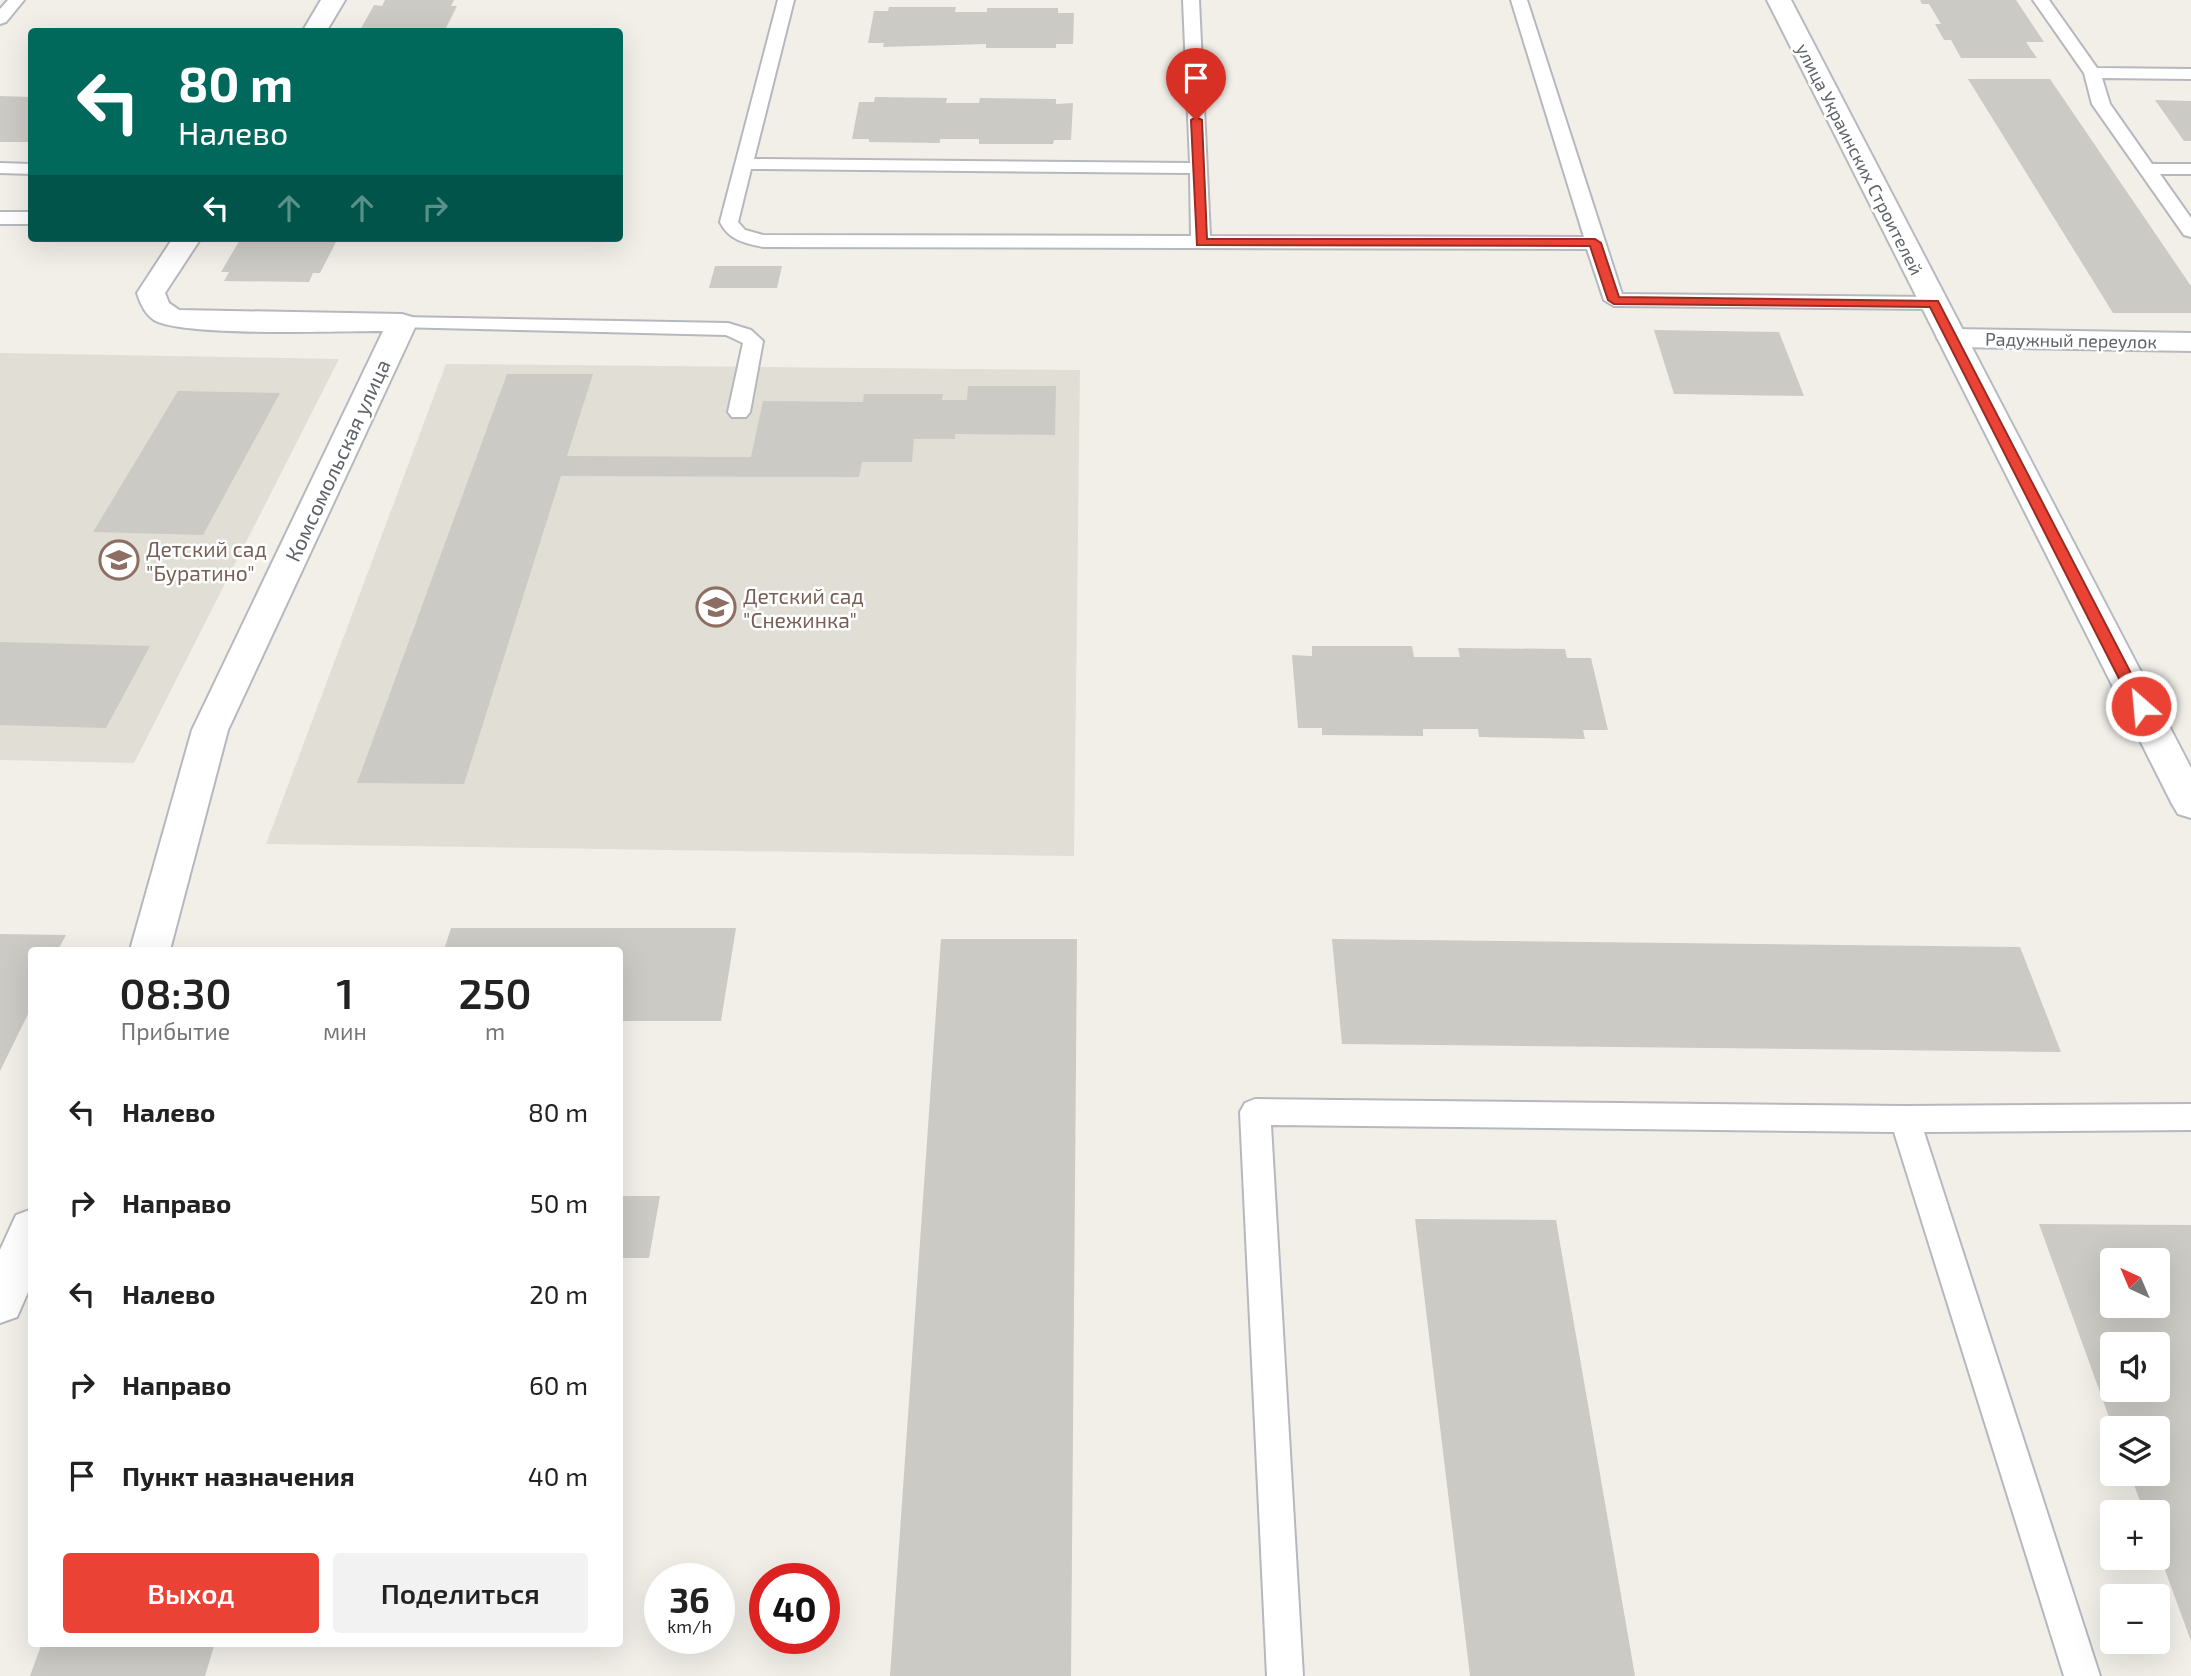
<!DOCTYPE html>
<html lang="ru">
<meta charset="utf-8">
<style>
:root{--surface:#fff;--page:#f2f2f2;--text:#222;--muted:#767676;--accent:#ea4335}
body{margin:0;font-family:"Exo 2",sans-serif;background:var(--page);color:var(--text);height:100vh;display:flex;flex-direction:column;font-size:26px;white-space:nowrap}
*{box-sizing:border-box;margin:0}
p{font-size:23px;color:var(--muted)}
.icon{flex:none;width:38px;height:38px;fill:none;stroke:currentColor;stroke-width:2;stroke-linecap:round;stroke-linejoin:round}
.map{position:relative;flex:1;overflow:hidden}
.side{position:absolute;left:28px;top:947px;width:595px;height:700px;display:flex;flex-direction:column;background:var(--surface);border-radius:7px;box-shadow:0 7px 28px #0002}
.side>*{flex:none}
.top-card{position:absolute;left:28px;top:28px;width:595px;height:214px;border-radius:7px;box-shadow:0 7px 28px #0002;background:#00695c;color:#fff;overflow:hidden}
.needle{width:46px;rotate:316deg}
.controls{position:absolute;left:2100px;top:1248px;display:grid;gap:14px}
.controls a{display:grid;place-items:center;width:70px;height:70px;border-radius:7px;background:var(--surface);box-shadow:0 7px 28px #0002;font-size:35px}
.speed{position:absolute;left:644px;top:1563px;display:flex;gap:14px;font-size:35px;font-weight:700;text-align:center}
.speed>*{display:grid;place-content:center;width:91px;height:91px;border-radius:50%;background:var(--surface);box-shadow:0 7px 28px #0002;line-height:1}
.speed small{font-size:18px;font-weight:400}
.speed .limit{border:10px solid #d22;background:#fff;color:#111}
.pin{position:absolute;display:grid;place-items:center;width:60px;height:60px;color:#fff;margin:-72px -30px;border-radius:50% 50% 50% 0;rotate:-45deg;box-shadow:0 0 7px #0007}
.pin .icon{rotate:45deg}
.me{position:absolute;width:77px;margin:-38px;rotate:333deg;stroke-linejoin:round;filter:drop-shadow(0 0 5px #0008)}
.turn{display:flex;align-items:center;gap:24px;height:147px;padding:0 35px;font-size:32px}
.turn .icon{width:91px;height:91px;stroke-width:2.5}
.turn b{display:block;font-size:49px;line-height:60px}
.lanes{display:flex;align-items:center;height:66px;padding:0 35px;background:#0003;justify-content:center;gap:35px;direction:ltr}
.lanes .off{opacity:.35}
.eta{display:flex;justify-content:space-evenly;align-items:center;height:119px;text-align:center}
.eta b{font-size:42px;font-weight:600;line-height:49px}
.action{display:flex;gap:14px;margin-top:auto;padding:14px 35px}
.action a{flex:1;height:80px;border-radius:7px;background:var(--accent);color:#fff;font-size:28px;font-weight:600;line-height:80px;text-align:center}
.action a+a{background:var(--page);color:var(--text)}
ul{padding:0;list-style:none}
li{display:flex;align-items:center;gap:21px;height:91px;padding:0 35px}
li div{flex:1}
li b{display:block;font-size:26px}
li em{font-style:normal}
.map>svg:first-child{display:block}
.education{fill:#e1ded6}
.building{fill:#cccac5;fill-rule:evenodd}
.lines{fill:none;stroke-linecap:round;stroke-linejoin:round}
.lane-casing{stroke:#b5b8bc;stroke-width:4}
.street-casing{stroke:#b5b8bc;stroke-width:4}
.secondary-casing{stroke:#b6babf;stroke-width:4}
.lane{fill:#fff;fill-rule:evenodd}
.street{fill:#fff;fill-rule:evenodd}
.secondary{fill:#fff;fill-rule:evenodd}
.route{fill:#ea4335;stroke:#982c22;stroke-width:2}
.labels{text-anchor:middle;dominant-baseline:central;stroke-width:5;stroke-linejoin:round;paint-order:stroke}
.far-street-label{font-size:18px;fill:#5f6368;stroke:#fff}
.street-label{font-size:21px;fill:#5f6368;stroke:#fff}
.education-label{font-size:21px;fill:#785e54;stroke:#fff;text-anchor:start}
</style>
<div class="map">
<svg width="2191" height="1676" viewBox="0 0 2191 1676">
<rect width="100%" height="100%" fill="#f1efe8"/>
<g class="education">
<polygon points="0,353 339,359 134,763 0,760"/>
<polygon points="446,364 1080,370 1074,856 266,844"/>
</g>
<g class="building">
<polygon points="385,0 454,0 451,6 457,6 444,32 359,32 374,5 382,6"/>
<polygon points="1920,0 2016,0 2044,42 2026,42 2037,58 1961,58 1951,40 1944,40 1935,24 1941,24 1929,4 1922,4"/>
<polygon points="889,7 956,7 955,12 987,12 987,8 1058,8 1058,13 1074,13 1073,44 1056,44 1056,48 986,48 986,44 883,47 884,43 868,43 874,11 888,11"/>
<polygon points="1968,79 2050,79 2191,286 2191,313 2113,313"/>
<polygon points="0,96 32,97 32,142 0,142"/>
<polygon points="875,97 947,98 946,103 979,103 980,98 1056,99 1056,104 1073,103 1071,140 1054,140 1053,144 979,144 979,139 940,139 940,143 869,142 869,139 852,139 859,102 874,102"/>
<polygon points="2155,100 2191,101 2191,141 2184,141"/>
<polygon points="241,238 338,238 320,273 313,273 309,282 224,281 229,272 221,272"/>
<polygon points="715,266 782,266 777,288 709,288"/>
<polygon points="1654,330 1779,332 1804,396 1674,394"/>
<polygon points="507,374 593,374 567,456 751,457 763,401 863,402 864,394 943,394 942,400 967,400 968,386 1056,386 1055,435 955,434 955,439 914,439 912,462 862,462 859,477 561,476 464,784 357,783"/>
<polygon points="178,391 280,393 203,535 93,532"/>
<polygon points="0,642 150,646 106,728 0,725"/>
<polygon points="1312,646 1412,646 1414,657 1460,657 1458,648 1565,649 1567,658 1591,658 1608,730 1583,730 1585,739 1479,737 1478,729 1423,729 1423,736 1322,735 1322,728 1298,728 1292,655 1312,656"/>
<polygon points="451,928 736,928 721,1021 620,1021 620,950 444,950"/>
<polygon points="0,934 66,935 58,950 32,950 32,1006 0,1071"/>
<polygon points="941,939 1077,939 1071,1676 890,1676"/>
<polygon points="1332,939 2020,947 2061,1052 1342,1044"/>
<polygon points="620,1196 660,1196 649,1258 620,1258"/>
<polygon points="1415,1219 1556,1220 1635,1676 1470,1676"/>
<path d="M2039,1224l152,1v416l-33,-90v-39h-14l-14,-38h28v-46h-45zM2112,1260h46v46h-46zM2112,1344h46v46h-46z"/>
<polygon points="42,1643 215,1643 205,1676 30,1676"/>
</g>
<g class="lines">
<g class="lane-casing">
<g id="lane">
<polygon points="8,0 24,0 6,22 0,24 0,9"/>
<path d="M778,0h16l-40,159 436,4 -7,-163h16l11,236 374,1 -73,-237h16l95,294 312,3 10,6 -10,6 -320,-3 -10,-6 -17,-51 -824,-2c-19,-4 -34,-7 -43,-25zM751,169l439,4 1,63 -428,-1 -18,-5 -7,-8z"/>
<polygon points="2033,0 2049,0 2097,68 2191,69 2191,79 2102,78 2110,104 2152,164 2191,164 2191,174 2160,174 2191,218 2191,237 2184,235 2092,104 2084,73"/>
<polygon points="0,163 32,164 32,174 0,173"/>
<rect x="0" y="212" width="32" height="12"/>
<polygon points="402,317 728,323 751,330 763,341 750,412 746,417 732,417 728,412 743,343 726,335 395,327 392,323 395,319"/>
<polygon points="1255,1099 1905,1106 2191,1104 2191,1130 1924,1132 2100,1676 2064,1676 1894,1132 1271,1125 1303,1676 1267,1676 1240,1112 1245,1103"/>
</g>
</g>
<g class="street-casing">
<g id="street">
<polygon points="321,0 345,0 326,32 302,32"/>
<path d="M173,238h28l-36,55 4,10 10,7 223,4 10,3 5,6 -189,407 -58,220h-40l62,-220 191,-399c-42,0 -201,6 -229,-11 -9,-6 -14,-17 -17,-27z"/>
<polygon points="1952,329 2191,333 2191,351 1952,347 1942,344 1937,338 1942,332"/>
<polygon points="32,1209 32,1283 17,1317 0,1323 0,1250 16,1215"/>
</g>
</g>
<g class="secondary-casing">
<polygon id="secondary" points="1767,0 1791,0 2191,768 2191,818 2178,814 2172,804"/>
</g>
<use href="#lane" class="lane"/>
<use href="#street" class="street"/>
<use href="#secondary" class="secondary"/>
</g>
<polygon class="route" points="1196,117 1202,120 1207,239 1595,239 1601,243 1619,297 1938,301 2148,706 2146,710 2135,710 2133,706 1930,307 1614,304 1608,300 1590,246 1197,245 1191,120"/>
<defs>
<g id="school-ring" transform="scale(2.0125)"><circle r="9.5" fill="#fff" stroke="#8d6e63" stroke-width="1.5"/><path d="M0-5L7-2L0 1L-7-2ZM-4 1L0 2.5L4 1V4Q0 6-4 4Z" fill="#8d6e63"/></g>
</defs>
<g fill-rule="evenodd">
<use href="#school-ring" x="119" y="560"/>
<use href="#school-ring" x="716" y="607"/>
</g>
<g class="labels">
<g class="far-street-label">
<text transform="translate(1860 159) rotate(63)">улица Украинских Строителей</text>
<text transform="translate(2071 340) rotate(1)">Радужный переулок</text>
</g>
<g class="street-label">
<text transform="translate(337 460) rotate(-65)">Комсомольская улица</text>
</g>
<g class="education-label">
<text x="146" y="548">Детский сад<tspan x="146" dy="24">"Буратино"</tspan></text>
<text x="743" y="595">Детский сад<tspan x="743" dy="24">"Снежинка"</tspan></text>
</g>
</g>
</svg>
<div class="controls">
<a><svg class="needle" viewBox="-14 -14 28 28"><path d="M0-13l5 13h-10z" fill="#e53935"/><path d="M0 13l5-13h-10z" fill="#767676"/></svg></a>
<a><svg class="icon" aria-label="sound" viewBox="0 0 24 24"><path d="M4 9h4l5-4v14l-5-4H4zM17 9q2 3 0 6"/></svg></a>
<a><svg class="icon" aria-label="layers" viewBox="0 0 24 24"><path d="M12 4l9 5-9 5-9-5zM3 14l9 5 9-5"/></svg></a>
<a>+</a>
<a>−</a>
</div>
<div class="speed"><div>36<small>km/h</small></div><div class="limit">40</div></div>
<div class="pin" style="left:1196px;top:120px;background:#d93025"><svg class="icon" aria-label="arrive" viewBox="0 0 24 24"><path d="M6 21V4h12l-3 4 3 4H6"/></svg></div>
<svg class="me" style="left:2141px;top:706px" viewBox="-20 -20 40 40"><circle r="17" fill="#ea4335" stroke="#fff" stroke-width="3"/><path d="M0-11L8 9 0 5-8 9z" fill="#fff"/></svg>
<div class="top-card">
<div class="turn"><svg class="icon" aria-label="left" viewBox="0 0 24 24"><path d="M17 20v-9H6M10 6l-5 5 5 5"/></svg><div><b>80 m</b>Налево</div></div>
<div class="lanes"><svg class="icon" aria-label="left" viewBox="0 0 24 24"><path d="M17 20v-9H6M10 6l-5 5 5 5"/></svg><svg class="icon off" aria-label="ahead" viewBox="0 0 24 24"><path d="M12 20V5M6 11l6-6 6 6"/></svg><svg class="icon off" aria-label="ahead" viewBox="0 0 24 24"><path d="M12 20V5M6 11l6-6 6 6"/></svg><svg class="icon off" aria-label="right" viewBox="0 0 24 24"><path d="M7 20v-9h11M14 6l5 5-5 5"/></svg></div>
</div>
<section class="side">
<div class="eta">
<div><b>08:30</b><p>Прибытие</p></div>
<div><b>1</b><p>мин</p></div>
<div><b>250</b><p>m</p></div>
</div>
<ul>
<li><svg class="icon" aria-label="left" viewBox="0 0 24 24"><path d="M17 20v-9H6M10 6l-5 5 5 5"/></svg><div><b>Налево</b></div><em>80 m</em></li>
<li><svg class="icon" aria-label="right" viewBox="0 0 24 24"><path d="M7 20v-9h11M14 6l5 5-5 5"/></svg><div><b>Направо</b></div><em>50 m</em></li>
<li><svg class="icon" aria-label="left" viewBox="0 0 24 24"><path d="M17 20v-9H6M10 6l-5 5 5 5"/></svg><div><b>Налево</b></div><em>20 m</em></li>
<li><svg class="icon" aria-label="right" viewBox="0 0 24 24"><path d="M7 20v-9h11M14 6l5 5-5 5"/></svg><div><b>Направо</b></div><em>60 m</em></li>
<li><svg class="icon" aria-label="arrive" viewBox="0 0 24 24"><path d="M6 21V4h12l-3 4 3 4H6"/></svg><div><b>Пункт назначения</b></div><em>40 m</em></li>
</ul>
<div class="action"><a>Выход</a><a>Поделиться</a></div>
</section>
</div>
